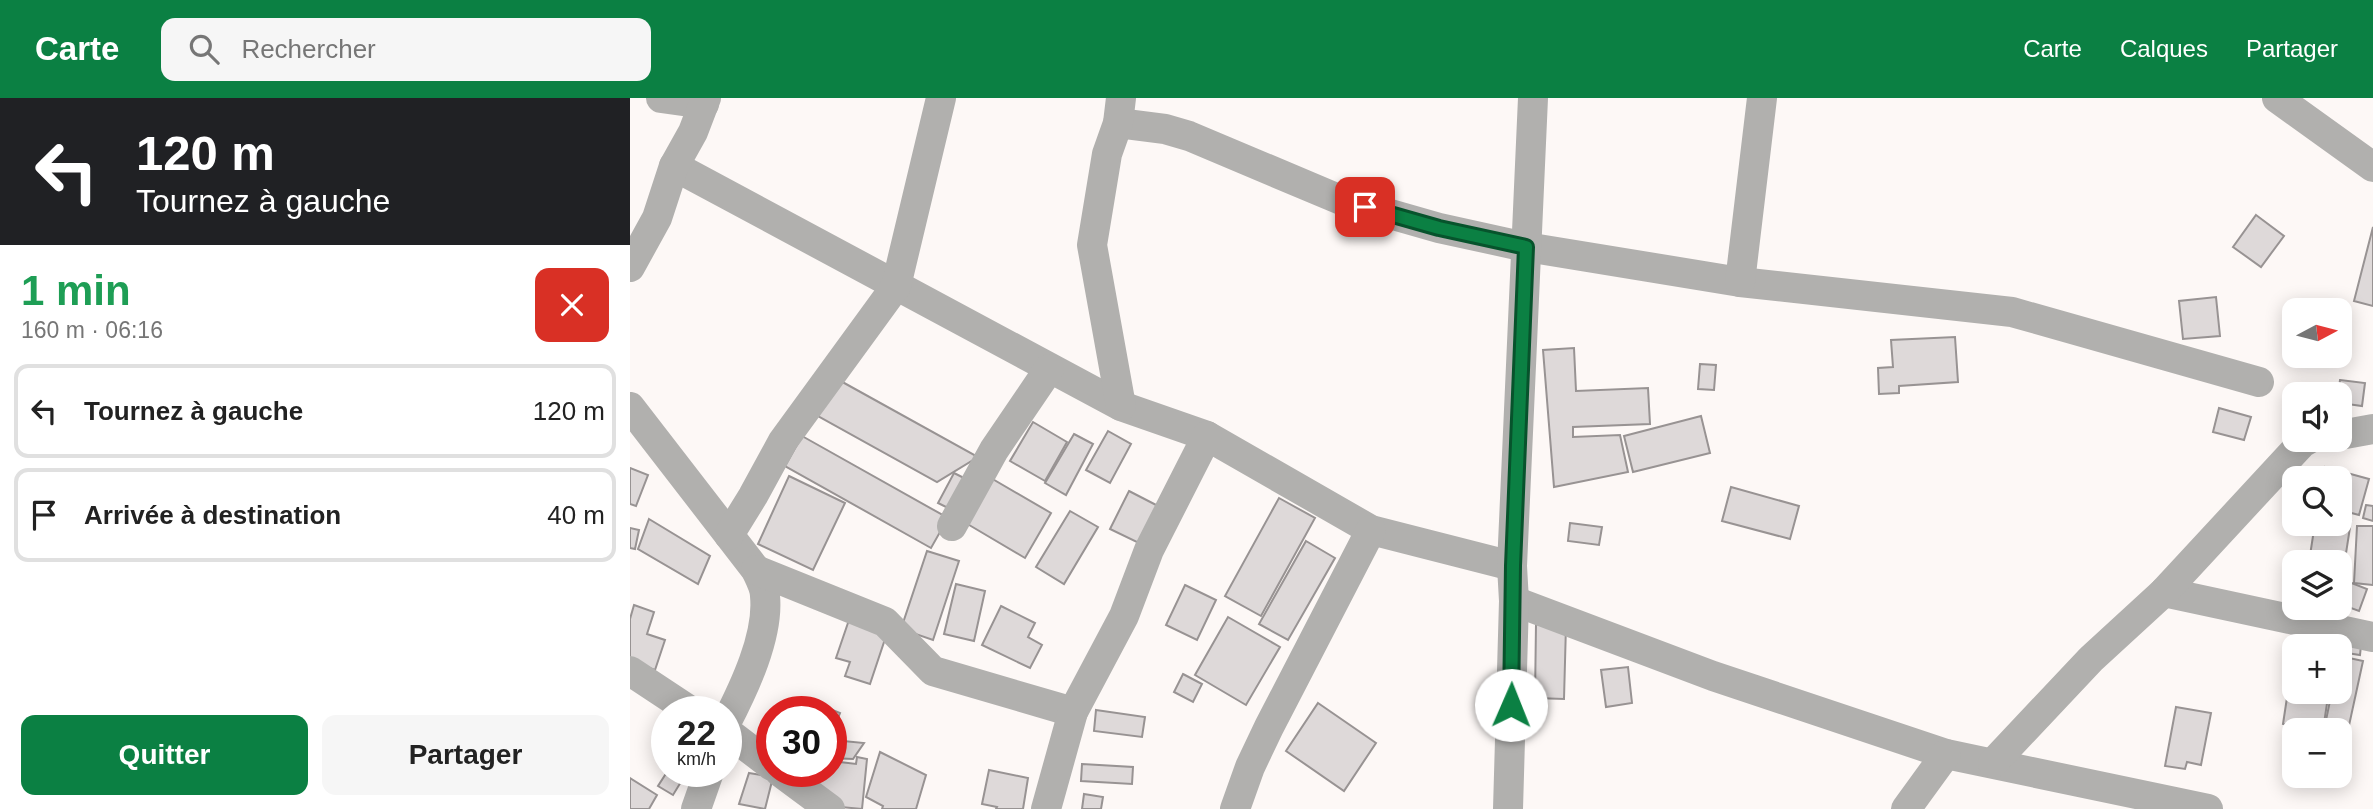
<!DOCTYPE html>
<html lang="fr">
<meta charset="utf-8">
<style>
:root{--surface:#fff;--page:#f6f6f6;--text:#222;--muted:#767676;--line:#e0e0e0;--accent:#0b8043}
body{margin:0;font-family:Arial,sans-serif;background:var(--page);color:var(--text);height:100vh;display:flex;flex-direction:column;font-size:26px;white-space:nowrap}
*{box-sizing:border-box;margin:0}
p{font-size:23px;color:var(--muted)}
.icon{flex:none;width:38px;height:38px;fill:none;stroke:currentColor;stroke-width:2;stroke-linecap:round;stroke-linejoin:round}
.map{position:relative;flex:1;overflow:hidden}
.drawer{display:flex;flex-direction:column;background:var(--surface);width:630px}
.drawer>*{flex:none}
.banner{background:#202124;color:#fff;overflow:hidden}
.needle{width:46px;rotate:83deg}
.controls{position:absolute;left:1652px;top:200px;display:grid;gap:14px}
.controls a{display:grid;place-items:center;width:70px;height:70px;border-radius:14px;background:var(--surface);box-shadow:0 4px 18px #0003;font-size:35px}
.speed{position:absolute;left:21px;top:598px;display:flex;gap:14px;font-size:35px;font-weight:700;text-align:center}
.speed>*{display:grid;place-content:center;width:91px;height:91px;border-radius:50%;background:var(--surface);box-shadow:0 4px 18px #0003;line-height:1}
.speed small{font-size:18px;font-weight:400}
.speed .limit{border:10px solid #d22;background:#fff;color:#111}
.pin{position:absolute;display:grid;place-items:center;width:60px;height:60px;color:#fff;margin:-30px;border-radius:14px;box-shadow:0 4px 10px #0006}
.me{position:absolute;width:77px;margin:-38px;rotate:1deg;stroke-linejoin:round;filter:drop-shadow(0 0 5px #0008)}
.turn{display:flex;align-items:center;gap:24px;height:147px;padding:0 21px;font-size:32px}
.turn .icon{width:91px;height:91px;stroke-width:2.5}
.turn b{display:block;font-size:49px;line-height:60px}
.round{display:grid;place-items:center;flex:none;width:74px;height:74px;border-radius:14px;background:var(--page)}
.headline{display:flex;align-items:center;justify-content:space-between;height:119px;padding:0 21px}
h1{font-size:42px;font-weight:600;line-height:52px;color:#1e9e55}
.button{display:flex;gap:14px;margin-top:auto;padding:14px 21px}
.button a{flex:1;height:80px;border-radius:14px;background:var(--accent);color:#fff;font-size:28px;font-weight:600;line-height:80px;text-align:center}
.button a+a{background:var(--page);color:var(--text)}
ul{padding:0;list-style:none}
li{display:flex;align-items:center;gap:21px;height:94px;margin:0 14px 10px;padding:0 7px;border:4px solid var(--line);border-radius:14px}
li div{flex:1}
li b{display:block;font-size:26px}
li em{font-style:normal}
header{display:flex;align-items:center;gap:42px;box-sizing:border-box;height:98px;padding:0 35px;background:var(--accent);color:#fff}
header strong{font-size:33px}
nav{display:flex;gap:38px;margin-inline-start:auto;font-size:24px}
.search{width:490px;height:63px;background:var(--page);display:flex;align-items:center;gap:18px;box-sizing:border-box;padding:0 24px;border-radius:14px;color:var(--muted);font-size:26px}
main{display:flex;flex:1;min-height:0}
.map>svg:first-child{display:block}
.building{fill:#ded9d9;stroke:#989393;stroke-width:2}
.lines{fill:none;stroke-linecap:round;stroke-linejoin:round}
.minor{stroke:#b1b0ae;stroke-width:30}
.route-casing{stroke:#07532c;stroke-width:18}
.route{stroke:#0b8043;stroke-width:12}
</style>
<header>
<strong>Carte</strong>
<div class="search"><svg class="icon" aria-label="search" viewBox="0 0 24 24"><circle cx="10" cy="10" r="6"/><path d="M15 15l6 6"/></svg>Rechercher</div>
<nav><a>Carte</a><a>Calques</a><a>Partager</a></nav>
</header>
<main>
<section class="drawer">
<div class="banner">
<div class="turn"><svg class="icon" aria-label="left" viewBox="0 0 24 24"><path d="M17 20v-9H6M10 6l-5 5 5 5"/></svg><div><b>120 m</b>Tournez à gauche</div></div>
</div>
<div class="headline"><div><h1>1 min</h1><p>160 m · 06:16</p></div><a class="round" style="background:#d93025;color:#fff"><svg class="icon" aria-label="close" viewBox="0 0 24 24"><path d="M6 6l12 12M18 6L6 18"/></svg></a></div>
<ul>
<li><svg class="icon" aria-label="left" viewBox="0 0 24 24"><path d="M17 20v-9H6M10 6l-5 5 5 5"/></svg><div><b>Tournez à gauche</b></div><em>120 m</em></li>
<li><svg class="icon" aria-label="arrive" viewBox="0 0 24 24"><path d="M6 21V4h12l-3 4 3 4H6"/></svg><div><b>Arrivée à destination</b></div><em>40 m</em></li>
</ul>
<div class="button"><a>Quitter</a><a>Partager</a></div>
</section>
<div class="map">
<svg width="1743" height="711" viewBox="0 0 1743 711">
<rect width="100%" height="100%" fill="#fdf8f6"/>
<g class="building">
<polygon points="1626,117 1654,138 1631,169 1603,149"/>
<polygon points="1743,129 1743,208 1724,203"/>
<polygon points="1586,199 1590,238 1553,241 1549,203"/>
<polygon points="1325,239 1328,284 1269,288 1269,295 1249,296 1248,270 1263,269 1261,242"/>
<polygon points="944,250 946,293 1018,290 1020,326 943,329 943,339 990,337 998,374 924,389 913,252"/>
<polygon points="1070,266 1086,267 1084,292 1068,291"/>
<polygon points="207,281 348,359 307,384 188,318"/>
<polygon points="1710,282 1735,285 1732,308 1710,305 1710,296 1708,296"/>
<polygon points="1589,310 1621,319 1614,342 1583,334"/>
<polygon points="1071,318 1080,355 1003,374 994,338"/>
<polygon points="403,324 437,344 415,383 380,363"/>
<polygon points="478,333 501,346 480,385 456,372"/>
<polygon points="444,336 463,346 436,397 415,385"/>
<polygon points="172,338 318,420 301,450 155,368"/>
<polygon points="1695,369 1739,381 1729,417 1710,412 1710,380 1692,380"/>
<polygon points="0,370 18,377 6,408 0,406"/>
<polygon points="324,375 336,381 320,411 308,405"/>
<polygon points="354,376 421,415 395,460 329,421"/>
<polygon points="159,378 215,405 183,472 128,446"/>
<polygon points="1101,389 1169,408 1160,441 1092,423"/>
<polygon points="499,393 532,410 513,447 480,431"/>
<polygon points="649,400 685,420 631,518 595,498"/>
<polygon points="1736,407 1743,408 1743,423 1733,420"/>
<polygon points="440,413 468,429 434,486 406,469"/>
<polygon points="19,421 80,458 68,486 8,451"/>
<polygon points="1710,422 1721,423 1710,494 1710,464 1679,464 1685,425 1710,425"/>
<polygon points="940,425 972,429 969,447 938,443"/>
<polygon points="1727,428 1743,428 1743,487 1724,485"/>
<polygon points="0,430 9,432 5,451 0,450"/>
<polygon points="676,443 705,460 658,542 629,526"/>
<polygon points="297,453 329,463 303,542 271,531"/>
<polygon points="1719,484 1737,491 1729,513 1710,506"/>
<polygon points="326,486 355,493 344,543 314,536"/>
<polygon points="555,487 586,502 567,542 536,527"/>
<polygon points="4,507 24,514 17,536 35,542 25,572 0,563 0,521"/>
<polygon points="371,508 405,525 398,539 412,547 400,570 352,547"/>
<polygon points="1676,509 1707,509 1707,514"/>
<polygon points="220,519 258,532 240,586 215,578 220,564 206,560"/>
<polygon points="598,519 650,549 616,607 565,577"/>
<polygon points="906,526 936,527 934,601 905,600"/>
<polygon points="1709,535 1732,538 1730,557 1710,554 1710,548 1707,548"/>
<polygon points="1710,558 1733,563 1715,646 1710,644 1710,632 1694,632 1702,593 1710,593"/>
<polygon points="998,569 1002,605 976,609 971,572"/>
<polygon points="553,576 572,586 563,604 544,594"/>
<polygon points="1658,593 1698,599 1693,632 1653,626"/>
<polygon points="176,601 210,615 201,638 201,614 171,614"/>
<polygon points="688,605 746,645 714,693 656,653"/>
<polygon points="1546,609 1581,615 1571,667 1557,664 1555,671 1535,668"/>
<polygon points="466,612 515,619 512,639 464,633"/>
<polygon points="203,642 234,645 223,661 201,660"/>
<polygon points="250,654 296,677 286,711 252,711 253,708 236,699"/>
<polygon points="227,659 237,661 232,711 200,708 187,697 190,674 201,674 201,663 226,666"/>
<polygon points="452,666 503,669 502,686 451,683"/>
<polygon points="359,672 398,680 393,711 366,711 367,709 352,706"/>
<polygon points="37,674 57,674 43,697 28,688"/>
<polygon points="119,675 143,679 135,711 109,706"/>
<polygon points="0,680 27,697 19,711 0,711"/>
<polygon points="454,696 473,699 471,711 452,711"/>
</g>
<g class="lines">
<g class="minor">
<polyline points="31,0 74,6"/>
<polyline points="1647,0 1743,69"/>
<polyline points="488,25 535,31 559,38 711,102 809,130 896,149 1110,184 1382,214 1629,284"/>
<polyline points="44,68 491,308 577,338 741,432 882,468"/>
<polyline points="0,169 27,120 44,68 63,34 76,0"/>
<polyline points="1110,184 1132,0"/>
<polyline points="491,308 462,147 477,56 488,25 491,0"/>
<path d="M0,309l126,163c3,7 9,17 9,26 4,40 -21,92 -39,127"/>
<polyline points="1710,337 1743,331"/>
<polyline points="322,428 364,352 419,271"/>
<polyline points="99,437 123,398 153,343 266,188 311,0"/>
<polyline points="126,472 255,524 303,573 443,614"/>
<polyline points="1534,494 1743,539"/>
<polyline points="884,503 1083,578 1316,656 1578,711"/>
<polyline points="0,573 62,614"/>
<polyline points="96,633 142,668"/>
<polyline points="1363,665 1461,561 1534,494 1672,345 1679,341"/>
<polyline points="150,674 200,711"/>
<polyline points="66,711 79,674"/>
<polyline points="416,711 443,614 494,518 519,452 577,338"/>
<polyline points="605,711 620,669 639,629 741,432"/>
<polyline points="878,711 884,503 882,468 903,0"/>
<polyline points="1276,711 1316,656"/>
</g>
</g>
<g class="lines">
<g class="route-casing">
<polyline id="route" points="735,109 809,130 896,149 883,468 881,607"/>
</g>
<use href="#route" class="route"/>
</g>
</svg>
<div class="controls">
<a><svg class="needle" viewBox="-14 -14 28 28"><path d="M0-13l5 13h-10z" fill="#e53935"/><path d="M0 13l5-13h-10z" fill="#767676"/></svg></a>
<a><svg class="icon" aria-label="sound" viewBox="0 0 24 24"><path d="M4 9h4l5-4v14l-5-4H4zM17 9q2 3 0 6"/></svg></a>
<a><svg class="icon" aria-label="search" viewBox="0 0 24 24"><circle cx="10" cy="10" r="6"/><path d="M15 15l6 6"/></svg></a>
<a><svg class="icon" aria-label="layers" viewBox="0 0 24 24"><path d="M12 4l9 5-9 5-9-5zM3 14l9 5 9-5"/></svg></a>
<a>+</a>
<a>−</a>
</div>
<div class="speed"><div>22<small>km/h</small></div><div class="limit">30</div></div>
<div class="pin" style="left:735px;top:109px;background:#d93025"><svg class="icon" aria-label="arrive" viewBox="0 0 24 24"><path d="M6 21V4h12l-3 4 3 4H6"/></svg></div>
<svg class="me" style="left:881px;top:607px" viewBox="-20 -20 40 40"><circle r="19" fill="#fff"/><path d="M0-13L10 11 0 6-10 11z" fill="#0b8043"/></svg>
</div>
</main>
